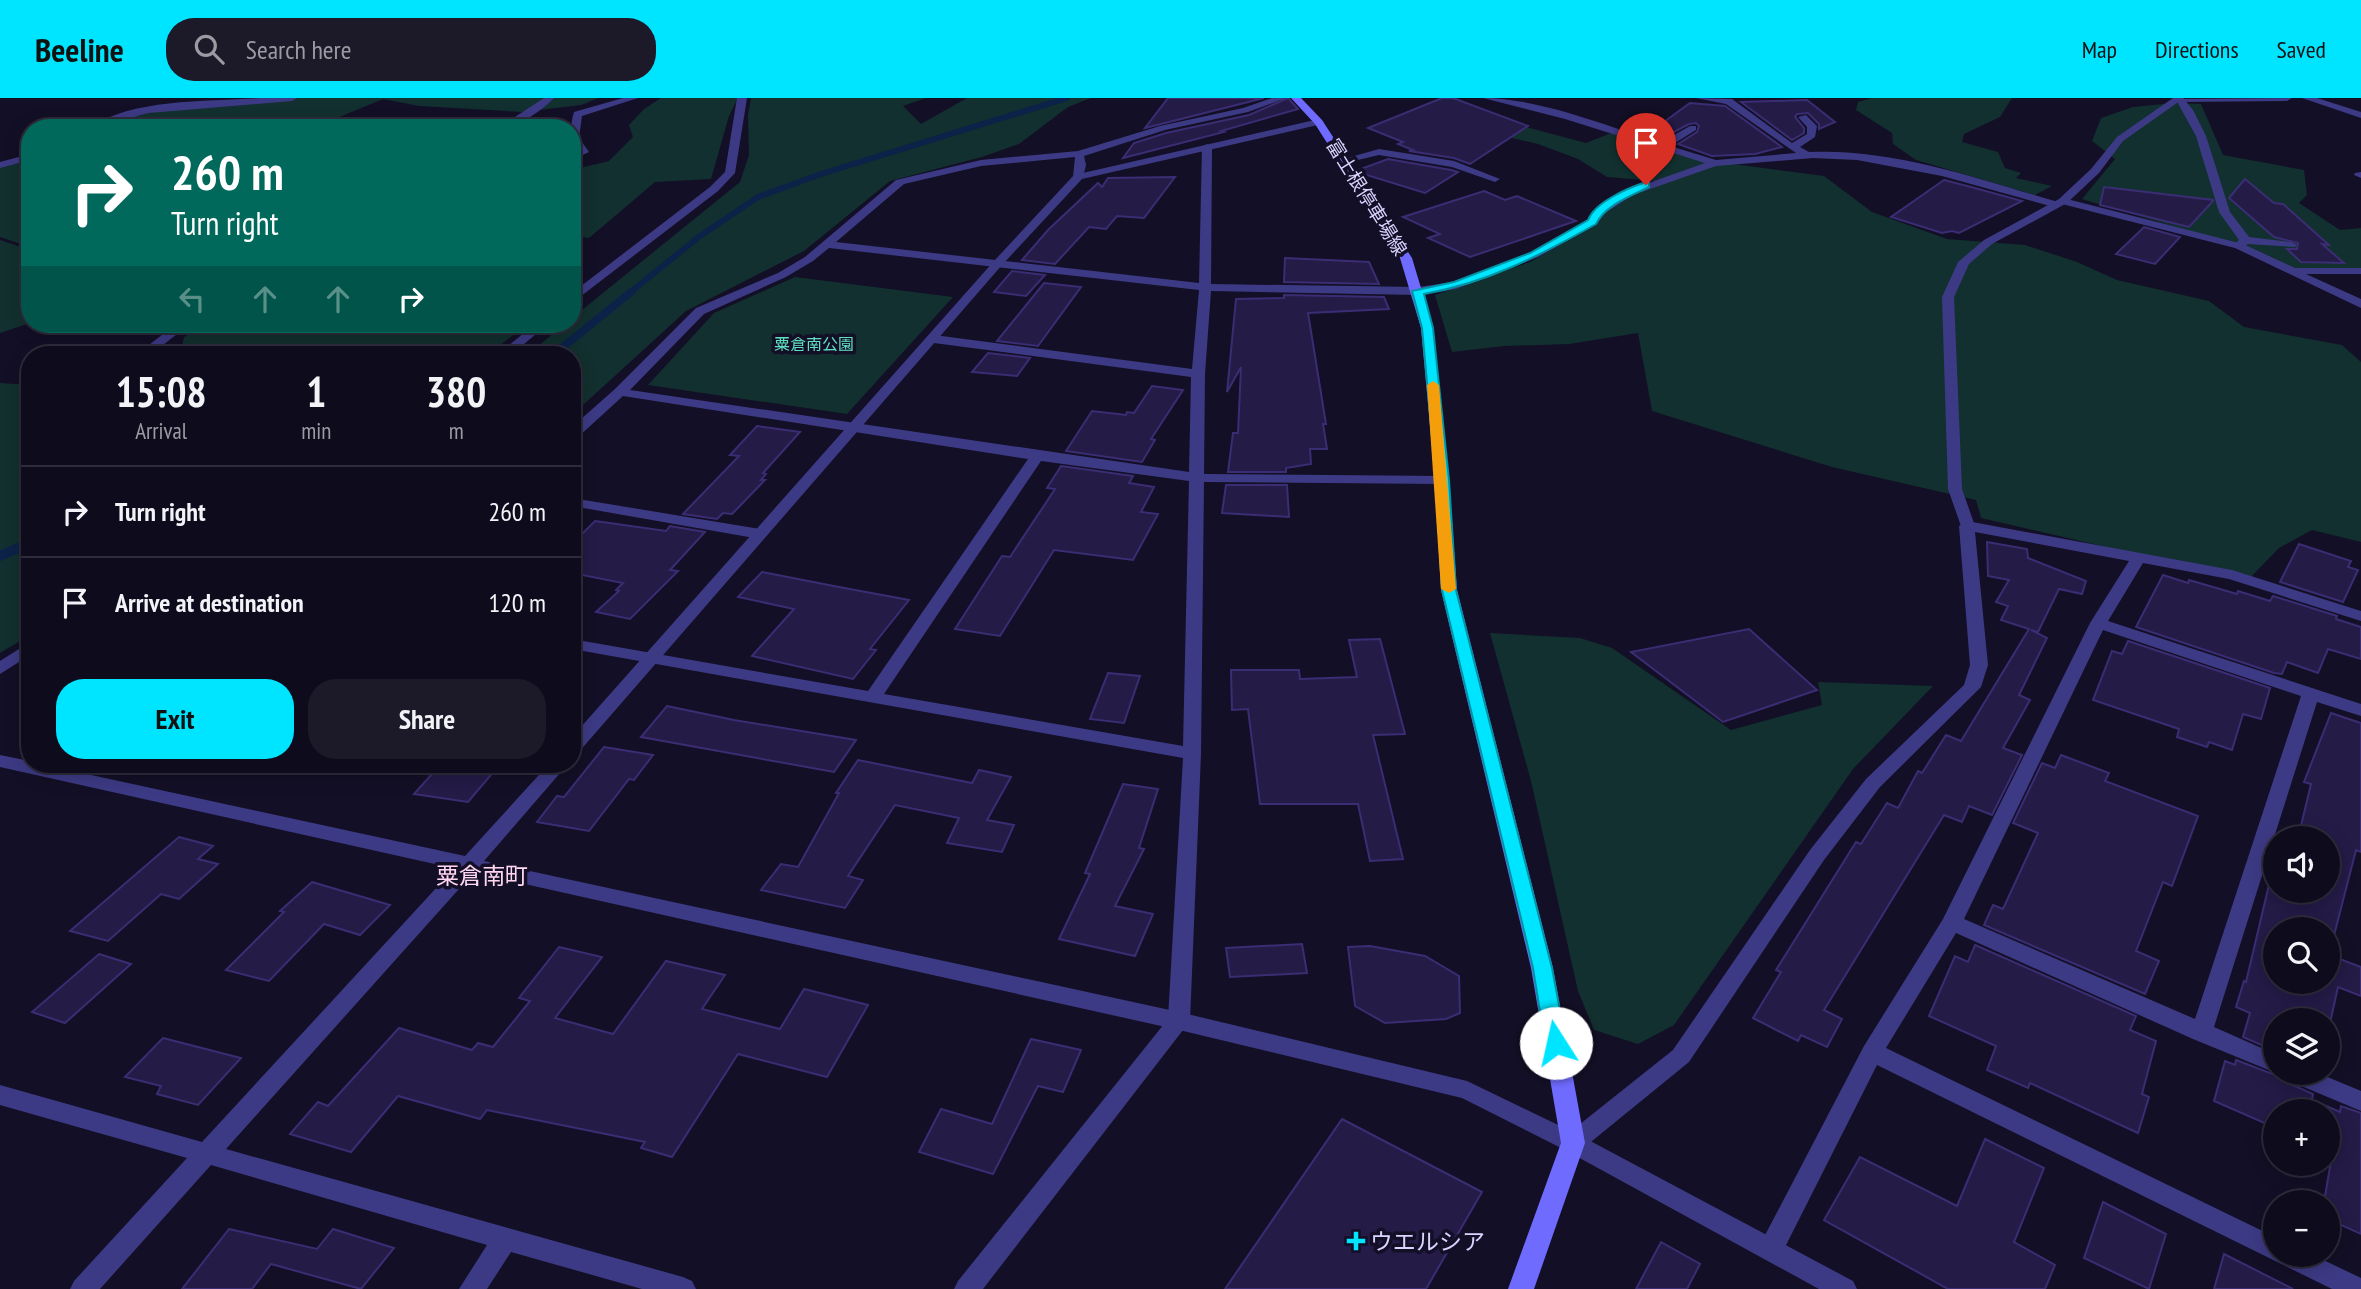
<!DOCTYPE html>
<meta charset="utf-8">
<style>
:root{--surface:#0e0b1c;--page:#1c1929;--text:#f1f3f6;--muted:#9b9ba3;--line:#2e2b3b;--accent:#00e5ff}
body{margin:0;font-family:"PT Sans Narrow","Noto Sans JP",sans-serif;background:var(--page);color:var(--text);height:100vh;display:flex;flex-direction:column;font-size:26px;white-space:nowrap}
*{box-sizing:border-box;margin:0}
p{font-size:23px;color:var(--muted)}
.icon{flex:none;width:38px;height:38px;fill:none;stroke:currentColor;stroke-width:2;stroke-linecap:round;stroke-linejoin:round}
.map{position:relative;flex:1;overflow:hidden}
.panel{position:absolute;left:21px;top:248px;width:560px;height:427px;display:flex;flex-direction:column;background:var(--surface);border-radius:28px;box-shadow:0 4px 18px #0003,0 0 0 2px var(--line)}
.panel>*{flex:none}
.hud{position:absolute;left:21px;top:21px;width:560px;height:214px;border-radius:28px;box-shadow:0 4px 18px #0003,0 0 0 2px var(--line);background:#00695c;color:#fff;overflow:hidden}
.fabs{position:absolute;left:2263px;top:728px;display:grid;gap:14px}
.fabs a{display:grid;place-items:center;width:77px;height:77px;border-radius:50%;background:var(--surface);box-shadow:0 4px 18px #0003,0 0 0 2px var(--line);font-size:35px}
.pin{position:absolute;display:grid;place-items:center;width:60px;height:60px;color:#fff;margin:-72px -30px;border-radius:50% 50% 50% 0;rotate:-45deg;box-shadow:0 0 7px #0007}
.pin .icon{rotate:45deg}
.me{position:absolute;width:77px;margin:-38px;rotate:350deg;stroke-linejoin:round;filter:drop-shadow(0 0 5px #0008)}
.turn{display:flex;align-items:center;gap:24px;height:147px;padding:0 35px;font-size:32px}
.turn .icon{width:91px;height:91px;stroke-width:2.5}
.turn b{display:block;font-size:49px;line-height:60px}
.lanes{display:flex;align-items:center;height:66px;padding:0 35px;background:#0003;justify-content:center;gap:35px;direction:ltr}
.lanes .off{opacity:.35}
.eta{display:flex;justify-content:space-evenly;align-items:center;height:119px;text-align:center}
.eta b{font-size:42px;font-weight:800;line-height:49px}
.cta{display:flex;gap:14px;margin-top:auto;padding:14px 35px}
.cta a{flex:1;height:80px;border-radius:28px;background:var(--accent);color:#111;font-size:28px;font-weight:800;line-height:80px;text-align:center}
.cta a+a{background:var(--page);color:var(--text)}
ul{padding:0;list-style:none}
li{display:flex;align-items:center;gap:21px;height:91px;padding:0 35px;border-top:2px solid var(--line)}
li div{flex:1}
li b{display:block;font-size:26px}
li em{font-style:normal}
header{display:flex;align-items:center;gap:42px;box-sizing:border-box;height:98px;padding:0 35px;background:var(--accent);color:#111}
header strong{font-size:33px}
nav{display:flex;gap:38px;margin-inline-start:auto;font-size:24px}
.search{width:490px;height:63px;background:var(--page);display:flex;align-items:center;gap:18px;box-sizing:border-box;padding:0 24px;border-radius:28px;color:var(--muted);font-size:26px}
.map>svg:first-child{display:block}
.green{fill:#12302f}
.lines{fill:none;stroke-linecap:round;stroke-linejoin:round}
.stream-far2{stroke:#0c2248;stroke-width:6}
.stream-far1{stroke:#0c2248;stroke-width:8}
.stream{stroke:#0c2248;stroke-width:10}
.building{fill:#241b47;stroke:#3b2d73;stroke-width:2;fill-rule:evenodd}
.service{fill:#3d3a85;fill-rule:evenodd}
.minor{fill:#3d3a85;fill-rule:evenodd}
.tertiary{fill:#3d3a85;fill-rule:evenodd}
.secondary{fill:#6f6bff;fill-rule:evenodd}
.route{fill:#00e5ff;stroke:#0095a6;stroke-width:2}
.slow{fill:#f59e0b}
.poi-dot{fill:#00e5ff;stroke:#130f26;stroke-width:2.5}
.labels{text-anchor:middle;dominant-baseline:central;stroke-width:7;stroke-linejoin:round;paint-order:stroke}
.far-park-label{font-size:16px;fill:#5fe0c0;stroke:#130f26}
.street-label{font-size:19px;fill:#d9d4ff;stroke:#130f26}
.quarter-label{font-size:23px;fill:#ffd6f0;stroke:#130f26}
.near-poi-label{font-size:23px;fill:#d9d4ff;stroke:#130f26;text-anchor:start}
</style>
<header>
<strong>Beeline</strong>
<div class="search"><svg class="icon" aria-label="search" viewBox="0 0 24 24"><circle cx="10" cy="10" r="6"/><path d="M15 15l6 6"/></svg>Search here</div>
<nav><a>Map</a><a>Directions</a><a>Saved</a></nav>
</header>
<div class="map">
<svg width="2361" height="1191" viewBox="0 0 2361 1191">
<rect width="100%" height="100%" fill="#130f26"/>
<g class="green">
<polygon points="286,0 599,0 581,7 522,14 419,8 383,1 313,30 96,30 124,17"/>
<polygon points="661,0 738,0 729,18 711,81 655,84 589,140 572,137 572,78 580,70 609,63 633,39 629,27 644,11"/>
<polygon points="751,0 926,0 903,8 921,26 967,0 1091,0 1068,9 1019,46 982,59 890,83 804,153 686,213 572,317 572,257 527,257 565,226 572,226 572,220 740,84 749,57 748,17"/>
<polygon points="1872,0 2012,0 2000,19 1964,36 1962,44 1998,54 2005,70 2021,75 2016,80 2052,88 2035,97 1916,62 1893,46 1892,35 1856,12 1858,4"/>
<polygon points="2173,5 2201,6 2223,57 2304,72 2307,97 2299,105 2340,132 2361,130 2361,173 2298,172 2239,148 2082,101 2115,61 2092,43 2101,20 2133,9"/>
<polygon points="1518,27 1586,45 1614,34 1713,65 1694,75 1714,67 1733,66 1824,78 1872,114 1947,141 2025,147 2077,164 2117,182 2209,203 2244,229 2342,247 2361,264 2361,444 2312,432 2279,450 2248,482 1981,420 1976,402 1832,369 1652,313 1638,235 1569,246 1504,248 1452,254 1435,197 1530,164 1596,125 1593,117 1655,83 1607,79 1578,61 1538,46 1476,32"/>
<polygon points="30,60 30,149 0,139 0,67 19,65"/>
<polygon points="0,142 30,152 30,225 0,235"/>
<polygon points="795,179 953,199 847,316 648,287 714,215"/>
<polygon points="209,226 528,226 487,257 362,257 300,251 252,257 180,257 184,239"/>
<polygon points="0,285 30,287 30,537 0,555"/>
<polygon points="1490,535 1580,540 1612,550 1731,632 1822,607 1818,584 1933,588 1853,671 1674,927 1638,946 1594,932 1578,893 1531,683"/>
</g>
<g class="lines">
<polyline class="stream-far2" points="628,196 700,138 758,99 821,76 1067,0"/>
<g class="stream-far1">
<polyline points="553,257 631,194"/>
<polyline points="24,448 30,445"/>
</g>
<polyline class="stream" points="0,458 28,446"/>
</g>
<g class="building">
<polygon points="1168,0 1264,0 1145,30"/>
<polygon points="1288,0 1298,11 1221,33 1224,34 1123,60 1134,45 1166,35 1249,17"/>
<polygon points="1442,0 1453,0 1528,28 1470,66 1454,60 1409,53 1413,52 1398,46 1403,44 1368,30"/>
<polygon points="1807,2 1835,24 1819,31 1819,26 1808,15 1797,16 1795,19 1804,30 1804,35 1792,42 1741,4"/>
<polygon points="1690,5 1725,8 1782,49 1755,56 1712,58 1678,46 1697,34 1699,28 1696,25 1689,26 1663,40 1650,34"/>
<polygon points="1388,61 1451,72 1458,74 1425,95 1360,75 1358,72"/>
<polygon points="1175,79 1144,120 1117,118 1106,131 1089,129 1055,166 1022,162 1048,132 1098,85 1102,89 1108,80"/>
<polygon points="2245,81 2274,105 2283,106 2329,147 2322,146 2344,165 2301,164 2287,151 2297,151 2298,145 2274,139 2229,100"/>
<polygon points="1944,82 1971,89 2022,103 1959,135 1952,133 1942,135 1891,119"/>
<polygon points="2104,89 2213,102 2213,103 2189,129 2100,107"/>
<polygon points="1484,93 1505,102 1517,98 1576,123 1470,159 1428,140 1440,136 1403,119"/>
<polygon points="2144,129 2180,139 2155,166 2116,156"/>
<polygon points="1285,160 1369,164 1379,186 1284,184"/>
<polygon points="1012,173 1045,177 1026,198 994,194"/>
<polygon points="1044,185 1081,189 1038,248 997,243"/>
<polygon points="1284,197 1384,199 1389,211 1308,215 1326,326 1323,326 1327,351 1310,351 1311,366 1286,370 1286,374 1228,374 1233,335 1238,335 1241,269 1227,294 1236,201 1284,200"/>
<polygon points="988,255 1030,260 1017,278 972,274"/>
<polygon points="1152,288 1183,292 1151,341 1155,342 1142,364 1066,353 1092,313 1126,317 1127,314 1134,315"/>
<polygon points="757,328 800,334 763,375 766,376 761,382 765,382 732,416 723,415 717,421 683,416 739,358 730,357"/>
<polygon points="1061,368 1133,378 1129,385 1154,389 1141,414 1158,416 1133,462 1054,452 1000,538 955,531 1002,458 1010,459 1055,391 1047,390"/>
<polygon points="1226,387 1287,387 1289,419 1222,415"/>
<polygon points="595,423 666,433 670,428 705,434 670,472 678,473 630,521 596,514 619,493 616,492 623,485 572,475 572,446"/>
<polygon points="1987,444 2027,451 2028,460 2086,483 2082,496 2059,491 2038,534 2031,532 2047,540 2019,597 2030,602 2003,650 2022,657 1992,717 1969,708 1962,724 1944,717 1824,912 1842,921 1827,949 1801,937 1798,943 1753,920 1781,874 1776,872 1856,744 1861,746 1887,705 1898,710 1918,673 1922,675 1946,637 1961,643 2029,531 2001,522 2008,508 1996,504 2009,482 1988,478"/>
<polygon points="2299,446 2351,463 2348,469 2358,472 2343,504 2280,484"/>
<polygon points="762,474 839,489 909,502 870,551 876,552 853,581 752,558 794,511 738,499"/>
<polygon points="2163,477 2188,485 2189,482 2237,496 2238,493 2270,503 2273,498 2337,518 2336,521 2361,529 2361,561 2328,551 2318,575 2287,564 2282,576 2274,575 2136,529"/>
<polygon points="1749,531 1817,592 1723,624 1631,554"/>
<polygon points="1380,541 1405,636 1373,637 1403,761 1370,763 1358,706 1260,706 1248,611 1232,612 1231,572 1299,572 1300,581 1357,579 1349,542"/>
<polygon points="2128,543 2270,590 2261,621 2243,616 2232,652 2209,644 2207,649 2177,639 2179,631 2093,602 2112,553 2122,556"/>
<polygon points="1108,575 1140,578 1124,625 1090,621"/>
<polygon points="667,608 734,622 856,642 834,674 641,639"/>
<path d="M2331,615l30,10v129l-5,-2 -27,105 32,12v29l-23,-9 -10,45v-12h-53v31l-32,-14 7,-24 -14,-6 8,-26 2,1 25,-106 4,2v13h53v-53h-30l13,-54 -7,-2zM2275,831h53v53h-53z"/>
<polygon points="604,649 653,657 634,682 629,681 589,733 537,724 557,698 564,699"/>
<polygon points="2061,657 2109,675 2105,683 2198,718 2172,788 2163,784 2136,853 2159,863 2145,896 1984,827 1993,807 2003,811 2038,735 2013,725 2042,665 2055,670"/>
<polygon points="858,662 972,685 979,672 1011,679 987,722 1014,727 1002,754 947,745 959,720 895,707 848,778 863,782 845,810 761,792 781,766 798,769 839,695 836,695"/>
<polygon points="440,667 469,667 496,671 468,704 414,696"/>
<polygon points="1123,686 1158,691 1139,750 1144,751 1115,808 1153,816 1135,858 1059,841 1090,776 1085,775"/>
<polygon points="179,739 213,748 198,761 218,766 179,801 161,796 108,843 70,833"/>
<polygon points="312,784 390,807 360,837 324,826 269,883 226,872 284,814 280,813"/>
<polygon points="1302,846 1307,875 1230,879 1226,850"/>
<polygon points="1975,847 2136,918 2130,932 2156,943 2142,996 2149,999 2138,1035 2030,985 2028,990 1987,972 1996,948 1929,918 1955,858 1968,864"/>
<polygon points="1370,848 1425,858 1459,878 1460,915 1446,921 1385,925 1355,908 1348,849"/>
<polygon points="559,849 602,859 555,920 613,936 666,863 725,877 702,911 780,931 804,891 868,907 827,979 738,956 672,1059 641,1050 645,1044 487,1012 480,1021 398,998 351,1054 290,1036 318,1004 328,1008 399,930 472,952 478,945 493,949 530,903 519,900"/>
<polygon points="99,856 131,866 65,925 32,914"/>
<polygon points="163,940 241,960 198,1007 157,996 161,988 125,979"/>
<polygon points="1031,941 1081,952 1063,994 1038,988 993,1076 919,1054 941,1011 992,1026"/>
<polygon points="2236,962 2275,977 2281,975 2286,984 2313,996 2312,1002 2340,1014 2341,1008 2361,1015 2361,1136 2328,1121 2328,1104 2324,1104 2335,1040 2328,1040 2328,1013 2275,1013 2275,1034 2266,1032 2267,1026 2214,1003 2225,963 2235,967"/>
<polygon points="1342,1021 1482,1094 1426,1191 1225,1191"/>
<polygon points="1985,1041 2044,1070 2014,1144 2055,1167 2045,1191 1948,1191 1824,1122 1860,1059 1957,1108"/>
<polygon points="2103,1104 2166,1136 2149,1191 2084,1160"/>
<polygon points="229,1131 317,1151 333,1131 394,1150 361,1191 271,1166 252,1191 182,1191"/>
<polygon points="1661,1144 1700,1166 1687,1191 1636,1191"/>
<polygon points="2224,1156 2293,1191 2214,1191"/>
</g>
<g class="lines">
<g class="service">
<path d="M623,0h15l-56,18 -3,22 10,14 -17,8v-7l6,-2c-8,-12 -8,-27 -4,-39z"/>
<polygon points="2175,0 2183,0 2193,12 2206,38 2230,114 2249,139 2291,144 2297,147 2295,149 2248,146 2243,150 2235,150 2233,148 2239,142 2219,114 2196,38"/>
<polygon points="2302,0 2317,0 2361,14 2361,20"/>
<polygon points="2361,74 2361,80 2354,77 2355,75"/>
</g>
<g class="minor">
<path d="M259,0h38l-5,3 -143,12c-20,4 -39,15 -59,15 40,-30 120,-26 169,-30z"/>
<path d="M544,0h10c-13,14 -38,30 -56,30z"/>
<path d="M1272,0h14l-38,14 -83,18 -81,26 2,9 -3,12 -5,3 -5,-3 2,-20 -94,9 -77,18 -68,58 363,41 3,-136 5,-3 5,3 -1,137 207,3 36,-5 76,-29 59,-33 8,-12 29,-17 79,-28 -140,-44 -82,-21c55,0 125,28 177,45l30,-17h6v4l-26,16 46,14 80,-7 -70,-49 -30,-6 36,1 60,44 15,-9v-7l-9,-10 8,-2 11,11 -2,11 -15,10 9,5c84,-4 170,27 249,50l5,-4 180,46 52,24h66v6h-55l55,25v9l-126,-60 -173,-44 -5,4 -115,-32 -85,-16 -44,-2 -97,8 -83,29 -28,18 -8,11 -59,33 -82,32 -38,6 -207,-4 -6,83 -1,100 238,2 7,4 -7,4 -238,-2 -3,272 -11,267 -207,268h-29l4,-8 210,-262 15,-261 -611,-109v-10l296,52 160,-232 -405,-63 -46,42 -5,1v-12l43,-38 81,-81 82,-35 27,-16 91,-77 85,-20 97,-9 82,-25 83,-18zM829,150l370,42 -7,79 -258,-34 -6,4 6,4 257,34 -2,95 -559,-82 74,-76 82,-37 27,-16zM1041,363l148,20 -6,265 -299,-52z"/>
<polygon points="2292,0 2287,3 2179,4 2174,1"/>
<polygon points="1379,51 1454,63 1500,81 1495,84 1452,69 1379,57 1345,65 1340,62"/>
<polygon points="30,56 30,62 0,70 0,64"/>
<polygon points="176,226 190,226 150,257 136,257"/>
<polygon points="572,400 760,431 768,436 760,441 572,408"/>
<path d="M1967,423l265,49 129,41v10l-132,-42 -86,-16 -35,58 253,83v12l-44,-14 -103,325 61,27 1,19 -83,-34 -237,-106 -70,115 389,189v18h38l48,23v11h-29l-455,-224 -97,192 -9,3 -9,-3 -4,-8 4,-8 102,-195 79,-127 147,-296 39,-62 -154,-29 13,133 -7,22 -101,100 -56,73 -135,202 -108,88 -8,3 -8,-3 -4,-7 4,-7 108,-86 137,-200 56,-71 98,-94 6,-20 -11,-139zM2103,532l198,66 -106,323 -231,-100z"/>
<polygon points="469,760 476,762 479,767 476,772 226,1051 683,1179 692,1183 696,1191 642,1191 511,1154 487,1191 459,1191 487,1147 211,1067 100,1191 70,1191 74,1183 187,1060 0,1007 0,987 202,1044 462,762"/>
<polygon points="2284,975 2318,975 2361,993 2361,1013 2287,982"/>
</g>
<g class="tertiary">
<polygon points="737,0 747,0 735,75 718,93 572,205 572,195 710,89 725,74"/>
<polygon points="2173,0 2184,0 2123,43 2099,75 2067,105 1992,146 1969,166 1954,199 1962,391 1975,428 1967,433 1962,431 1948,391 1942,199 1958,164 1984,142 2059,101 2091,71 2117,39"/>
<polygon points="1319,21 1324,24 1322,26 1082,81 1002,167 578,655 572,657 572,639 994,163 1074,77"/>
<polygon points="535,226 548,226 511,257 497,257"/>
<polygon points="30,544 30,557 0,576 0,563"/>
<polygon points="0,657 30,663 30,667 45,667 465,758 548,667 567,667 484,763 1179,914 1467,983 1581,1038 1853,1183 1857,1191 1819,1191 1565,1052 1462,1000 1179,932 0,669"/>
</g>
<polygon class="secondary" points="1291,0 1301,0 1322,22 1412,160 1433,230 1449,382 1457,492 1553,870 1585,1045 1534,1191 1508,1191 1561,1045 1531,870 1441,492 1435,382 1421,230 1400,160 1315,26"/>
</g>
<path class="route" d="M1646,84l3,1v4c-18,9 -44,18 -53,37 -55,31 -109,59 -172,70l9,34 16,152 7,110 96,378 14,75 -3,6 -7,2 -8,-2 -3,-6 -12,-75 -91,-378 -6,-110 -14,-152 -10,-37 42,-9 76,-29 58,-33c7,-18 40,-32 58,-38z"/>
<polygon class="slow" points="1433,283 1439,287 1456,491 1449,495 1441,491 1427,287"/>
<path class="poi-dot" d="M1352.5 1132.5h7v7h7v7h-7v7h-7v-7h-7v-7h7z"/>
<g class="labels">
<g class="far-park-label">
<text x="814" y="246">粟倉南公園</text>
</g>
<g class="street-label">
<text transform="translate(1367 99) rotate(58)">富士根停車場線</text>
</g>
<g class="quarter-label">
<text x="482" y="777">粟倉南町</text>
</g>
<g class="near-poi-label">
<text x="1370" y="1143">ウエルシア</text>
</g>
</g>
</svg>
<div class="fabs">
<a><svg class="icon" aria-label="sound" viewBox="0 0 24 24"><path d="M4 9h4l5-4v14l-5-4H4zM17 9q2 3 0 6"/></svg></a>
<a><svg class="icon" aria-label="search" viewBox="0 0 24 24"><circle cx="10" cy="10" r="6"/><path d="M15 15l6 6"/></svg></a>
<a><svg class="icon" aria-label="layers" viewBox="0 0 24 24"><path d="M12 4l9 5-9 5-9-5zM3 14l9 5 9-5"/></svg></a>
<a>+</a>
<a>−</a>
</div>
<div class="pin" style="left:1646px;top:87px;background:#d93025"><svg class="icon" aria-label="arrive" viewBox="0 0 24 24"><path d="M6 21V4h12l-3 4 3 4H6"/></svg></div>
<svg class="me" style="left:1556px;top:945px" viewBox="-20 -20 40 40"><circle r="19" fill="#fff"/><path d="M0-13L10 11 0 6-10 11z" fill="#00e5ff"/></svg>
<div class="hud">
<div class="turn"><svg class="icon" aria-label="right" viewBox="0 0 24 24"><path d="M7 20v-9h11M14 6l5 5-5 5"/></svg><div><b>260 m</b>Turn right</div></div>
<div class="lanes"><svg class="icon off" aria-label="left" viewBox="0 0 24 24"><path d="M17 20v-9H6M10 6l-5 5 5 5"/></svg><svg class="icon off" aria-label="ahead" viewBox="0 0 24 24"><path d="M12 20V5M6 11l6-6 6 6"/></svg><svg class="icon off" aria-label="ahead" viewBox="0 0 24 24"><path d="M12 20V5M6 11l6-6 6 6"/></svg><svg class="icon" aria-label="right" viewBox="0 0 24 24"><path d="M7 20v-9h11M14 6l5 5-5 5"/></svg></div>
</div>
<section class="panel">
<div class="eta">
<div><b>15:08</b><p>Arrival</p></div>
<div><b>1</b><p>min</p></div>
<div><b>380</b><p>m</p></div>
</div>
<ul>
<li><svg class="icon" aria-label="right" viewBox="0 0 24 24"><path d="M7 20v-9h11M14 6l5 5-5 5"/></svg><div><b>Turn right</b></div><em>260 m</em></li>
<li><svg class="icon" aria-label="arrive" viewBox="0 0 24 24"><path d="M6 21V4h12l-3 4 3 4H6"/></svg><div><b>Arrive at destination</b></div><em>120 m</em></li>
</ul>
<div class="cta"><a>Exit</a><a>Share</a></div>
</section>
</div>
